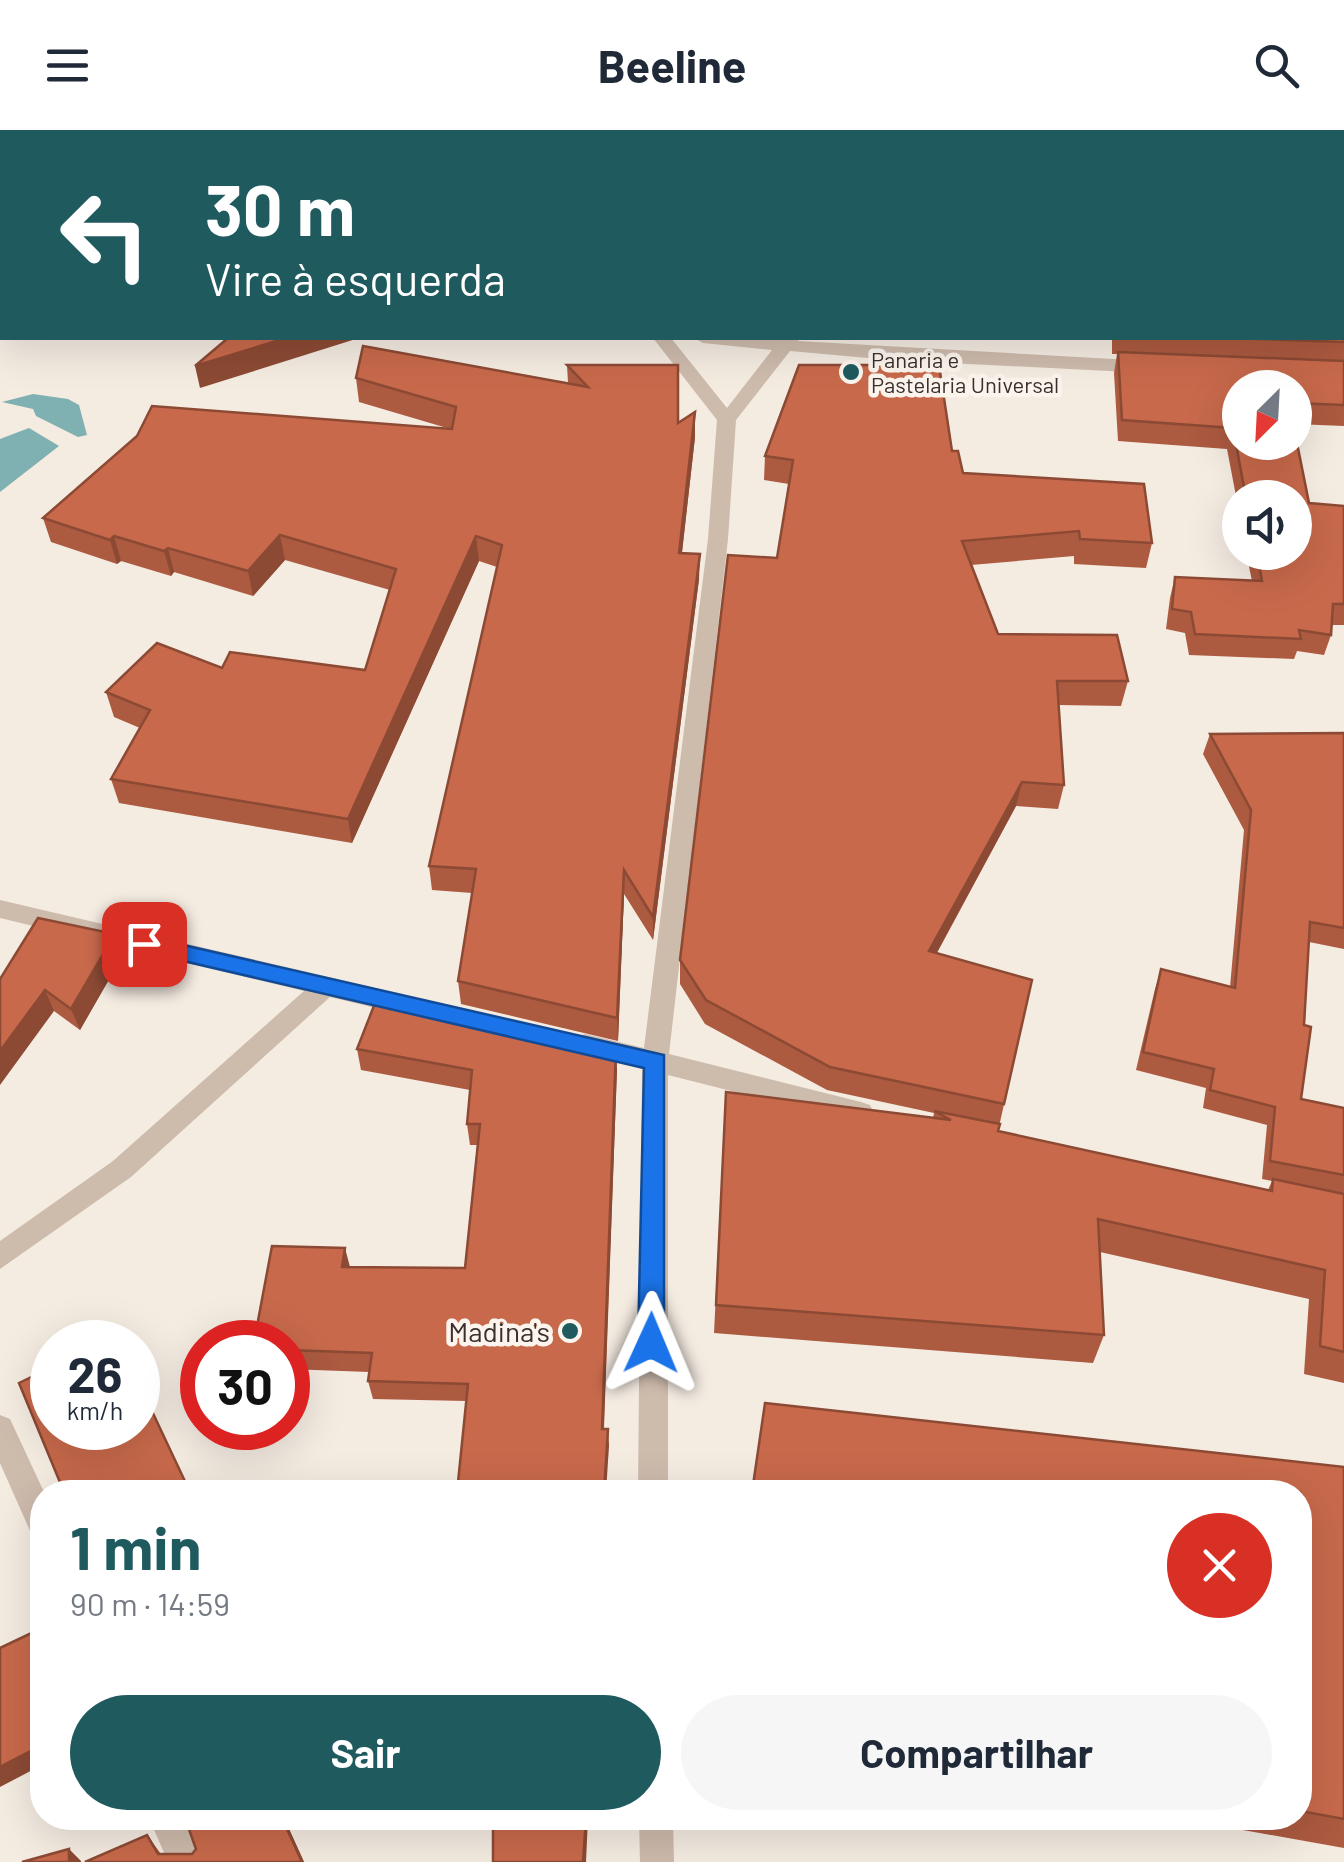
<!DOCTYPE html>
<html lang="pt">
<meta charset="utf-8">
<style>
:root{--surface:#fff;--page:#f6f6f7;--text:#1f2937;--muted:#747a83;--accent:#1f5a5e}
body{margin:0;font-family:Barlow,sans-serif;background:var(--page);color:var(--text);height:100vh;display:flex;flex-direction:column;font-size:38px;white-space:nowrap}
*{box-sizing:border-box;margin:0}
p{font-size:32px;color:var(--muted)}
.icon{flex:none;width:55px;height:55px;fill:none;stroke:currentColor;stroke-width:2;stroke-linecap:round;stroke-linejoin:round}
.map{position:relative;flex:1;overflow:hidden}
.sheet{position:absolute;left:30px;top:1350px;width:1282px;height:350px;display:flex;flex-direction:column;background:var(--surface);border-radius:40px;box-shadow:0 10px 40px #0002}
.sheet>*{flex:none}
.hud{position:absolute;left:0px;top:0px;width:1345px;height:210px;box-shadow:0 10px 40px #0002;background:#1f5a5e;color:#fff;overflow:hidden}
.needle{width:65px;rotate:204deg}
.fabs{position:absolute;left:1222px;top:240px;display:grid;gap:20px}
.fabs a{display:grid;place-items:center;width:90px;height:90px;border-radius:50%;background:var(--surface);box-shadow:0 10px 40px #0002;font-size:50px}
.speed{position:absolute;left:30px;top:1190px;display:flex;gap:20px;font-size:50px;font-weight:700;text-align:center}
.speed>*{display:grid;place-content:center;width:130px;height:130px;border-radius:50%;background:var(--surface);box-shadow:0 10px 40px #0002;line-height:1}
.speed small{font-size:25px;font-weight:400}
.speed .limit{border:15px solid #d22;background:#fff;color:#111}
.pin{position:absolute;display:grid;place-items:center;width:85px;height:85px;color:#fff;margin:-42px;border-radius:20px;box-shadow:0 5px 15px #0006}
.me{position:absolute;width:110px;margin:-55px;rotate:1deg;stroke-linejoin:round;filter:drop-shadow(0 0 8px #0008)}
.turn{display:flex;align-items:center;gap:35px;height:210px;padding:0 40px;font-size:45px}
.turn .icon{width:130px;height:130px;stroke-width:2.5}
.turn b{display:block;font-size:70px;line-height:85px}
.round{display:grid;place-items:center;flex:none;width:105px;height:105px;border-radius:52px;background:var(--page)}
.head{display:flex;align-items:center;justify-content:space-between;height:170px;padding:0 40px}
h1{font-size:60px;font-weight:700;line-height:75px;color:var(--accent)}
.action{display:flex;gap:20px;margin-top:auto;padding:20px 40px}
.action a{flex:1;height:115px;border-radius:60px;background:var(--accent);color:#fff;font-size:40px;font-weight:700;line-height:115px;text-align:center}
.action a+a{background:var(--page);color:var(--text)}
header{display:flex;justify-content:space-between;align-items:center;height:130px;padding:0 40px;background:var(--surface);font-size:45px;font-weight:700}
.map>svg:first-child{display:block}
.water{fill:#7fb0b2}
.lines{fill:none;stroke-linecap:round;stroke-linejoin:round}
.minor{fill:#cdbbac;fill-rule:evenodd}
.wall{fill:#ac5a40}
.shaded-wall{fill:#8c4a34}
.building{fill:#c8694b;stroke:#8c4a34;stroke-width:2.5}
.route{fill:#1a73e8;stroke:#114b97;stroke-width:2.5}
.poi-dot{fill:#1f5a5e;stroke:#fbf5ee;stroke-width:4}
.labels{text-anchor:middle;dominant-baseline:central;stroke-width:9;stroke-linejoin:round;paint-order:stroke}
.far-poi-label{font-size:22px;fill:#3b302b;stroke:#fbf5ee;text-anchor:start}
.poi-label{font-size:28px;fill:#3b302b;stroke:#fbf5ee;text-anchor:end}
</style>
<header><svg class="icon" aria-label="menu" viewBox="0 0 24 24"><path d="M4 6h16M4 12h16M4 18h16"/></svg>Beeline<svg class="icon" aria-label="search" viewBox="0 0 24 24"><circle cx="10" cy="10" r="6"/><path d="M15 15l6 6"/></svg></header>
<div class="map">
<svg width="1344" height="1732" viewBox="0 0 1344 1732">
<rect width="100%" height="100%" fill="#f4ebe1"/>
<g class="water">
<polygon points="33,264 68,269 79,275 87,305 78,307 36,286 33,279 2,272"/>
<polygon points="29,298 59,316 0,362 0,309"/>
</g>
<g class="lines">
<g class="minor">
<polygon points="1246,0 1262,0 1263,2 1247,2"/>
<polygon points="2,33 2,43 0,44 0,34"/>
<polygon points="653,208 671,208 727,278 772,220 703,213 694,208 800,208 798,211 1149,231 1158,237 1149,243 890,230 790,221 736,290 728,409 669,924 861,972 870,975 874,983 870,991 861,994 668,945 668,1362 638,1362 642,939 576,921 572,914 576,907 585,904 644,918 708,409 717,290"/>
<polygon points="0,770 409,866 418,869 422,876 418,883 409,886 330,867 131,1047 0,1139 0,1111 113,1031 304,861 0,788"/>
<polygon points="0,1285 10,1289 44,1362 42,1408 31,1403 0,1333"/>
<polygon points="149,1688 183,1688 202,1732 168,1732"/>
<polygon points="639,1688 673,1688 674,1732 640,1732"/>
</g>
</g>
<g class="wall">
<polygon points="1344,65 1344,296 1295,294 1295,258 1240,258 1309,373 1344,376 1344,495 1332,495 1331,505 1324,525 1297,521 1294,529 1189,525 1185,503 1166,499 1170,468 1175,447 1252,451 1246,422 1295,422 1295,368 1240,368 1240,387 1227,319 1118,311 1114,243 1117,224 1112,224 1112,208 1342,208"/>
<polygon points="567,235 678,293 695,282 695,307 682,423 699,449 653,810 624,764 618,911 461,874 458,851 472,763 432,760 429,736 497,437 479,431 352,713 119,673 111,649 140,598 114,587 106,562 222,538 365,540 390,460 285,430 253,466 174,442 171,446 121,431 117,434 51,412 43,388 447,298 359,272 356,248 568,253"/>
<polygon points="952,321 963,343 1152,413 1146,438 1074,434 1074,426 971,435 998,504 1128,551 1121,576 1059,575 1064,655 1058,679 1016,676 937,823 1032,850 998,1001 1268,1060 1272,1051 1262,1049 1267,995 1203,978 1206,958 1136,940 1155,859 1161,839 1230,857 1244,700 1203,624 1210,604 1344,603 1344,819 1309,812 1301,969 1344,978 1344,1253 1304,1244 1309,1169 1100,1122 1104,1205 1093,1233 714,1203 726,962 933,988 934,983 827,960 705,894 680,854 680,830 777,428 789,354 764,350 765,326"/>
<polygon points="115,804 123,825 80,900 54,881 0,849"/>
<polygon points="357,919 617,939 604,1299 609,1316 466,1271 373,1269 368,1251 369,1242 288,1239 288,1212 350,1137 465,1138 477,1015 470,1015 467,994 470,960 361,940"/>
<polygon points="1344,1337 1344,1718 1176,1688 1300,1688 1300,1362"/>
<polygon points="185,1688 318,1688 285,1690 304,1732 85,1732 147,1705 161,1724 192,1724 196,1719"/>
</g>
<g class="shaded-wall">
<polygon points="286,208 359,208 200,258 195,236"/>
<polygon points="695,282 695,307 679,448 679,423"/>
<polygon points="280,405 285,430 253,466 248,441"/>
<polygon points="114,406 121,431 117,434 110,410"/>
<polygon points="476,406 479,431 352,713 348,689"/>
<polygon points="168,418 174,442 171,446 164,421"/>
<polygon points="700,424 699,449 653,810 653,787"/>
<polygon points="1022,652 1016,676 925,844 929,821"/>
<polygon points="624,740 624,764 618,911 617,888"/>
<polygon points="115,804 123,825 80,900 71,879"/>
<polygon points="45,860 54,881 0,955 0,921"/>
<polygon points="616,918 617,939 603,1316 602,1299"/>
<polygon points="345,1118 350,1137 342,1137"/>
<polygon points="608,1299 609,1316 606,1362 604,1362"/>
<polygon points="42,1615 42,1635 0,1657 0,1637"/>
<polygon points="282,1688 284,1688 304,1732 302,1732"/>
<polygon points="586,1688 588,1688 586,1732 583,1732"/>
<polygon points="69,1719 81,1731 81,1732 69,1732"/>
</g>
<g class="building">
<polygon points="218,0 1135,0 1134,2 215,2"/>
<polygon points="1342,65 1344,65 1344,212 1227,208 1342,208"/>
<polygon points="228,208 286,208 195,236"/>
<polygon points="363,216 588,257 567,235 678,235 678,293 695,282 679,423 700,424 653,787 624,740 617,888 458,851 476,739 429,736 502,415 476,406 348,689 111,649 150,580 106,562 157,513 222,538 230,522 365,540 396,439 280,405 248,441 168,418 164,421 114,406 110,410 43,388 137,306 152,276 452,299 456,277 356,248"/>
<polygon points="1118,222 1344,231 1344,275 1295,273 1295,258 1240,258 1240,312 1295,312 1295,303 1309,373 1344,376 1344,474 1333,474 1331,505 1299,500 1301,509 1195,504 1191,482 1172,479 1175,447 1262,451 1257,422 1295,422 1295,368 1246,368 1233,298 1122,290"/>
<polygon points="799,235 939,235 952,321 958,321 963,343 1144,354 1152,413 1080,409 1079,401 962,411 998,504 1117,505 1128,551 1057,551 1064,655 1022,652 929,821 1032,850 1004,974 830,937 706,870 680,830 728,425 777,428 793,330 765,326"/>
<polygon points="1344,603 1344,798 1310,792 1304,895 1311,897 1301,969 1344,978 1344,1045 1270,1031 1275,977 1210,960 1214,939 1143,922 1161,839 1235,858 1251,680 1210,604"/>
<polygon points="38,788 115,804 71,879 45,860 0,921 0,849"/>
<polygon points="377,868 454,880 616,918 602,1299 608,1299 604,1362 457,1362 468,1254 368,1251 372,1223 288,1220 288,1212 254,1212 272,1116 345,1118 342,1137 465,1138 480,994 467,994 472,940 357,919"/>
<polygon points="726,962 951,990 934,981 1000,994 998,1001 1272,1061 1273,1049 1344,1064 1344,1222 1320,1216 1325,1140 1098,1089 1104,1205 716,1175"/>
<polygon points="52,1237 52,1298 138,1298 138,1264 143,1262 190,1362 64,1362 19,1253"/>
<polygon points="765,1273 1344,1337 1344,1689 1300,1681 1300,1362 752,1362"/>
<polygon points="42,1498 42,1615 0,1637 0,1518"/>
<polygon points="185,1688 282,1688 302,1732 85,1732 147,1705 158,1724 192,1724 196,1719"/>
<polygon points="493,1688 586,1688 583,1732 493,1732"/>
<polygon points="69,1719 69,1732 22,1732"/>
</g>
<polygon class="route" points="144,806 664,925 664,1213 660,1221 642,1221 638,1213 644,938 136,820 136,808"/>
<g class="poi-dot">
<circle cx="851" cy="242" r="10"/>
<circle cx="570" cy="1201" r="10"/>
</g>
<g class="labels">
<g class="far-poi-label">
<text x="871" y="229">Panaria e<tspan x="871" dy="25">Pastelaria Universal</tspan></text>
</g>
<g class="poi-label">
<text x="550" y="1201">Madina's</text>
</g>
</g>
</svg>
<div class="fabs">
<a><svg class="needle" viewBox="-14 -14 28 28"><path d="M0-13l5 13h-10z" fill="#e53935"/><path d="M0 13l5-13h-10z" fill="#747a83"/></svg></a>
<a><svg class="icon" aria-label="sound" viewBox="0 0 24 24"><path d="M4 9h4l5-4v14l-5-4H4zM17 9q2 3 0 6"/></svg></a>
</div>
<div class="speed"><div>26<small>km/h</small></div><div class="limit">30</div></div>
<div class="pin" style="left:144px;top:814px;background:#d93025"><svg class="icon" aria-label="arrive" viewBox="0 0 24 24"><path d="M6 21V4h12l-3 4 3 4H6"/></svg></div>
<svg class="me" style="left:651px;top:1213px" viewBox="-20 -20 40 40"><path d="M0-17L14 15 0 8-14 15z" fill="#1a73e8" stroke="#fff" stroke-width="4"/></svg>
<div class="hud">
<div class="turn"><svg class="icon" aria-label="left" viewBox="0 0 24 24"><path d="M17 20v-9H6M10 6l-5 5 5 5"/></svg><div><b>30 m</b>Vire à esquerda</div></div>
</div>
<section class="sheet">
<div class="head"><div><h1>1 min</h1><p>90 m · 14:59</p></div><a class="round" style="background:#d93025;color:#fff"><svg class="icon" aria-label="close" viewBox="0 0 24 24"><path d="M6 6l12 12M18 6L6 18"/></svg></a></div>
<div class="action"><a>Sair</a><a>Compartilhar</a></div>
</section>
</div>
